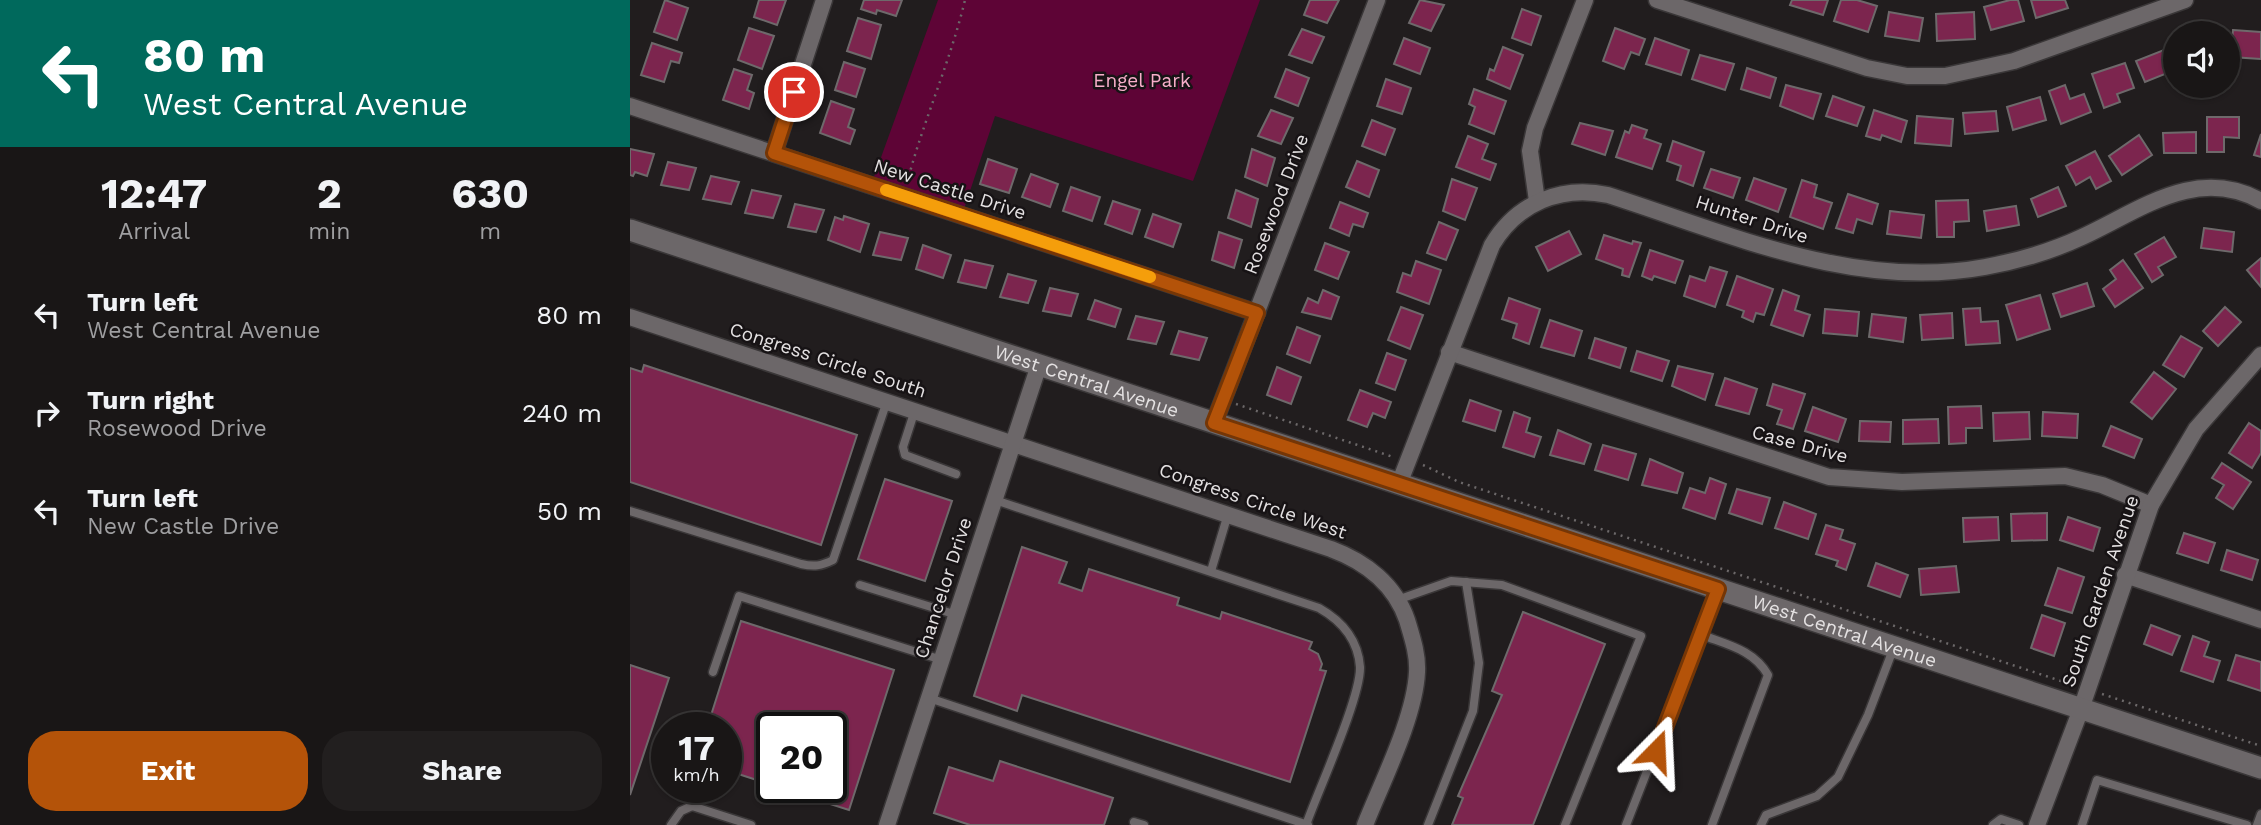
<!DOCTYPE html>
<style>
:root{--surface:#191616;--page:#221f1f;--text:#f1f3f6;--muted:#9f9fa1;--line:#373535;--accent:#b45309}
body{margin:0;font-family:"Work Sans",sans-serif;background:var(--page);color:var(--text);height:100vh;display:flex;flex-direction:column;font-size:26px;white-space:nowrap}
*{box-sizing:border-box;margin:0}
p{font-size:23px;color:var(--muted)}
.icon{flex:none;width:38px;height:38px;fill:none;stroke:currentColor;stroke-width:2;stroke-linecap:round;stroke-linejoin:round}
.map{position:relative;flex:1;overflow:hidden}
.details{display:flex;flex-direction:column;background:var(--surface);width:630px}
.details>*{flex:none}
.top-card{background:#00695c;color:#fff;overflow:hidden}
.buttons{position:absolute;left:1533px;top:21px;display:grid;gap:14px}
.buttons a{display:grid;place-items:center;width:77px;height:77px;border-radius:50%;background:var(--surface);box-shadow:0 2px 5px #0004,0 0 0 2px var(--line);font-size:35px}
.speed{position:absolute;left:21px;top:712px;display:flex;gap:14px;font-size:35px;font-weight:700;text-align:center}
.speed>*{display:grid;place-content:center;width:91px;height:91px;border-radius:50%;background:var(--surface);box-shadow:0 2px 5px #0004,0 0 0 2px var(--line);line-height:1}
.speed small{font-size:18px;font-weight:400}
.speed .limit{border:4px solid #111;border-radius:10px;background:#fff;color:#111}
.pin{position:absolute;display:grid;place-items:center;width:60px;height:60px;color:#fff;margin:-30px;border:4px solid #fff;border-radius:50%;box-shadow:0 2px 7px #0007}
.me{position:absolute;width:77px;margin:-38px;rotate:21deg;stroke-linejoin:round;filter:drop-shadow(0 0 5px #0008)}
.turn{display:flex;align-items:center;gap:24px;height:147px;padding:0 28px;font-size:32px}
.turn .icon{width:91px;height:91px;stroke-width:2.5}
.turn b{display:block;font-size:49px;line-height:60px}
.eta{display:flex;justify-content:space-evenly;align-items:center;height:119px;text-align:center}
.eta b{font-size:42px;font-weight:700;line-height:49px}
.button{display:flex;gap:14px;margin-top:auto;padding:14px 28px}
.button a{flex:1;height:80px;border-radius:28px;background:var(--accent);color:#fff;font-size:28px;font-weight:700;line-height:80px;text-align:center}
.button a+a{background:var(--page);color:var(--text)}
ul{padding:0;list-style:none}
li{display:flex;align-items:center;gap:21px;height:98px;padding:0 28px}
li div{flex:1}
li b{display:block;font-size:26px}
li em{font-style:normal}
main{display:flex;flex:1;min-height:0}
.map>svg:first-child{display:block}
.green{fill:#5e0436}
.building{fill:#7c254e;stroke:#6e696b;stroke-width:2}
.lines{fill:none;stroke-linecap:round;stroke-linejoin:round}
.service-casing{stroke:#3a3738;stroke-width:11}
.minor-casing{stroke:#3a3738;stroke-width:19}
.tertiary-casing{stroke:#3a3738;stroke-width:24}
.path{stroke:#6c6869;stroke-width:2.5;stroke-dasharray:2 5;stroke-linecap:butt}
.service{stroke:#6c6769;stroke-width:8}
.minor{stroke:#6c6769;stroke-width:16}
.tertiary{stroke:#6c6769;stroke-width:21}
.route-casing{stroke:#753606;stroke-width:18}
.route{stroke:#b45309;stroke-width:12}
.slow{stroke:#f59e0b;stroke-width:12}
.labels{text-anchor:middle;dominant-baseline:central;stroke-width:5;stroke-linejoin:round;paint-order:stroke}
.park-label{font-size:19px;fill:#f8aeca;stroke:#171315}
.street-label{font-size:19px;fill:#e4e1e2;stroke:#171315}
</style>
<main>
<section class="details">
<div class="top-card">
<div class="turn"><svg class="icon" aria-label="left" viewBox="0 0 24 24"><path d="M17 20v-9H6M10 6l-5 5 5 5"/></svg><div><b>80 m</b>West Central Avenue</div></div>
</div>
<div class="eta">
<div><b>12:47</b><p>Arrival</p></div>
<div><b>2</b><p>min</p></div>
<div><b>630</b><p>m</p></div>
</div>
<ul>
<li><svg class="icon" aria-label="left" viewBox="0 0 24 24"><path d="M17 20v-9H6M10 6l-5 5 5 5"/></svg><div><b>Turn left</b><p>West Central Avenue</p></div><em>80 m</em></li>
<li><svg class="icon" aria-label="right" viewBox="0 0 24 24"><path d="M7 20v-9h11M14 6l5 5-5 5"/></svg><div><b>Turn right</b><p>Rosewood Drive</p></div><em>240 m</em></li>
<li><svg class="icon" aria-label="left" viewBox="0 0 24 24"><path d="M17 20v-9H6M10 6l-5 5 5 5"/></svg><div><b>Turn left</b><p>New Castle Drive</p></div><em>50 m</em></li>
</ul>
<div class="button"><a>Exit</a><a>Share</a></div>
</section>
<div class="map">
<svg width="1631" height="825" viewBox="0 0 1631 825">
<rect width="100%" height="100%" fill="#211d1e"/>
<polygon class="green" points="308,0 630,0 563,181 365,116 332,215 241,185"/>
<g class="building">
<polygon points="35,0 58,8 47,40 24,32"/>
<polygon points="129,0 156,0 147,25 124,17"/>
<polygon points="234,0 272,0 266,16 247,10 246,14 231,9"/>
<polygon points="680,0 709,0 697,23 674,15"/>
<polygon points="790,0 814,5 801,31 779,23"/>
<polygon points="1162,0 1198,0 1193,15 1160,5"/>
<polygon points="1211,0 1227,0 1247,6 1238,32 1204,21"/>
<polygon points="1380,0 1388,0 1394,21 1361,30 1354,7"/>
<polygon points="1401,0 1435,0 1438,8 1406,18"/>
<polygon points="892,9 911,16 901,45 882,38"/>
<polygon points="1259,12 1293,18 1289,41 1255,36"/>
<polygon points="1344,12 1345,39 1307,41 1306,14"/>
<polygon points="228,18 251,25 241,59 217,51"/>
<polygon points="119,28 144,36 132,69 108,60"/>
<polygon points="985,28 1015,39 1009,55 1001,52 994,69 973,61"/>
<polygon points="672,29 694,37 682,63 659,55"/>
<polygon points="1603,30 1631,32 1631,59 1601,57"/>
<polygon points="774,38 800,48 790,74 764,64"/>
<polygon points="1025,38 1059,50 1051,75 1016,64"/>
<polygon points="22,43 52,53 49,63 41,61 34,82 11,75"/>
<polygon points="873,47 893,55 880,89 857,79 860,69 864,71"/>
<polygon points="1539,48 1545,70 1515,82 1506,61"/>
<polygon points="1070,55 1104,64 1095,90 1062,79"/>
<polygon points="214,62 235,69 226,97 205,90"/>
<polygon points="1495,63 1504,88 1487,94 1490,102 1474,108 1462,74"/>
<polygon points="1117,68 1146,78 1140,98 1111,89"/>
<polygon points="104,69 122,75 117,90 124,93 119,109 93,100"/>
<polygon points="656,69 679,78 668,106 645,97"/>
<polygon points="756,79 781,88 772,114 747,106"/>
<polygon points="1156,85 1191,94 1183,119 1150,106"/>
<polygon points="1435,85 1440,99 1454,94 1461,112 1431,124 1419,91"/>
<polygon points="844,89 876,101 864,134 839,124 845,107 839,104"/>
<polygon points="1203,96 1234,107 1227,126 1196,116"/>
<polygon points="1410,97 1416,120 1383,130 1377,107"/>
<polygon points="201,101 224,109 218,127 225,130 220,144 190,133"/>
<polygon points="641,110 663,118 651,144 628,136"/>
<polygon points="1244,110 1277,121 1271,142 1252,135 1250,140 1236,136"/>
<polygon points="1366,111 1368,131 1335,134 1333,113"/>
<polygon points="1287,116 1323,119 1321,146 1285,143"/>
<polygon points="1577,117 1609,117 1609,138 1594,137 1594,152 1577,152"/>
<polygon points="742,120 765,129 755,155 732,146"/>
<polygon points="950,123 983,131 975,155 942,144"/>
<polygon points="1002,125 1017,130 1014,138 1031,144 1022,169 986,157 995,131 999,133"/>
<polygon points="1566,132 1566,153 1534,153 1533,133"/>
<polygon points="1631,134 1631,157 1624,155"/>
<polygon points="1509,135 1522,155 1492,175 1479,156"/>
<polygon points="838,136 858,144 852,159 866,164 860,180 826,167"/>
<polygon points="1043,141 1074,152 1063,186 1047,180 1051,166 1037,161"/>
<polygon points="0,149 24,154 17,176 5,172 3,176 0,175"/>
<polygon points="622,149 645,158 637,186 615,177"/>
<polygon points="1465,151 1481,181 1466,189 1460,177 1446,185 1436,166"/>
<polygon points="358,159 387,169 379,193 350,184"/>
<polygon points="727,161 749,170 739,197 716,187"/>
<polygon points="38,162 66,168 59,190 31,185"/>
<polygon points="1081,169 1110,178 1103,198 1074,188"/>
<polygon points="401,174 428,184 420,207 392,197"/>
<polygon points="81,176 109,182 101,204 73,199"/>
<polygon points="1124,178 1156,189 1148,212 1116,200"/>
<polygon points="822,179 847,188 835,220 813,211"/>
<polygon points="1172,180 1187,185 1184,197 1202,203 1193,229 1160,217"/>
<polygon points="441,187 470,197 462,221 433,211"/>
<polygon points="1428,187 1436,206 1408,217 1401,199"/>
<polygon points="122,190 151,196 143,218 115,213"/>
<polygon points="606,190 628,199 621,227 598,218"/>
<polygon points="1218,194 1248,204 1242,224 1227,219 1223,233 1206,228"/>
<polygon points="1338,200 1339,221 1324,222 1324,237 1307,237 1306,201"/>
<polygon points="483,201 510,210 502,234 475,224"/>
<polygon points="710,202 738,213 733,227 723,224 719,236 700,228"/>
<polygon points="165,204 194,210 186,232 158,227"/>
<polygon points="1386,206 1389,225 1357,231 1354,211"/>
<polygon points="1260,211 1294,215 1291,238 1257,234"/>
<polygon points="523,214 551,224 543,247 515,237"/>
<polygon points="214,216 239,224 230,252 198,240 205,217 213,220"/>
<polygon points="809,222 828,230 816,260 797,253"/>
<polygon points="1574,228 1604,232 1602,252 1571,248"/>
<polygon points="939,231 951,254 918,271 906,247"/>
<polygon points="250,232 278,238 271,260 243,255"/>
<polygon points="589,232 612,240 604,268 582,260"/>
<polygon points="974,235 1002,244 1003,241 1011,243 999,277 992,275 993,269 966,259"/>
<polygon points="1534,237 1546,257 1528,267 1533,275 1522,282 1505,254"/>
<polygon points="695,243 719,252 708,279 685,270"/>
<polygon points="293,245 321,255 313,278 286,269"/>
<polygon points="1020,250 1053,261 1045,283 1024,276 1022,280 1012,276"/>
<polygon points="1631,258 1631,287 1617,270"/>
<polygon points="335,260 363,266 356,288 328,282"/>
<polygon points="1493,260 1513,288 1485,307 1473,289 1486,279 1480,270"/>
<polygon points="786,261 811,270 799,304 767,292 773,273 781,276"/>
<polygon points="1080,267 1097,272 1085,307 1054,296 1060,276 1075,281"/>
<polygon points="378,274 406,281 398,303 370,297"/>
<polygon points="1107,276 1143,289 1134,315 1126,313 1123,322 1112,317 1114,311 1097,305"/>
<polygon points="1457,283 1464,306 1431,317 1423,294"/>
<polygon points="420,288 448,294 441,316 413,311"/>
<polygon points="693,290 709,297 701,319 672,312 678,298 688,303"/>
<polygon points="1153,290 1169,296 1165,310 1180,315 1173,336 1141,325"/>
<polygon points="1410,295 1420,329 1387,340 1376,305"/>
<polygon points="879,298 910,309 899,344 883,338 887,324 872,319"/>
<polygon points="465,300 491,309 485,327 458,319"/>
<polygon points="771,307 793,315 780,349 758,340"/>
<polygon points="1595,307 1611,322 1588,346 1573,331"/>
<polygon points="1350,308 1351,322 1368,321 1370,343 1336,345 1333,309"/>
<polygon points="1195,309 1229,312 1227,336 1193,333"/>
<polygon points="1322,313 1323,338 1292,340 1290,315"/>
<polygon points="1242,314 1276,318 1273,342 1239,337"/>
<polygon points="506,316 534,322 526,344 498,339"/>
<polygon points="920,320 952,331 944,356 911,347"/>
<polygon points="667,327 690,336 680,363 657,354"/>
<polygon points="549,331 577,338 569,360 541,354"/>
<polygon points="1551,336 1572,348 1554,377 1533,365"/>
<polygon points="965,338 996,348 990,368 959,358"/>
<polygon points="1007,351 1039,361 1032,381 1001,371"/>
<polygon points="757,353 776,360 765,390 746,383"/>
<polygon points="14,365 227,435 191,545 0,482 0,368 12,372"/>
<polygon points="1048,366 1083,374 1075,400 1042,386"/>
<polygon points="647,367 671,377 661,404 637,395"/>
<polygon points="1524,372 1546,389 1522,419 1501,402"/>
<polygon points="1095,378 1127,389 1119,414 1086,405"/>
<polygon points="1143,384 1175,394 1163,429 1147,424 1152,410 1137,405"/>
<polygon points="730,390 761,402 755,418 743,413 737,427 718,420"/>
<polygon points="840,400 871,411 865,431 833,421"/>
<polygon points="1351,406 1352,428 1336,428 1336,443 1319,444 1318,407"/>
<polygon points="1183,407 1216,419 1208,442 1175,431"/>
<polygon points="884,412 900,418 896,432 911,437 904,457 873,447"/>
<polygon points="1399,412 1400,439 1364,441 1363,413"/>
<polygon points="1413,412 1448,414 1447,438 1412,436"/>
<polygon points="1308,419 1309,443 1273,444 1273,420"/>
<polygon points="1230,421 1261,422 1260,442 1229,441"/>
<polygon points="1619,423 1631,431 1631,453 1622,468 1599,453"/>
<polygon points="1481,426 1512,439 1504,458 1473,446"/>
<polygon points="928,430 961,444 954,464 920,455"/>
<polygon points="973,445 1006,454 998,480 965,470"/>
<polygon points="1020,459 1053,473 1047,493 1012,485"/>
<polygon points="1592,463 1621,482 1603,509 1586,498 1594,485 1582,478"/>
<polygon points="1080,478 1096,484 1085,519 1053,508 1060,488 1075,493"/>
<polygon points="255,479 322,501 295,581 228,559"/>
<polygon points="1107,489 1140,498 1132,524 1099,513"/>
<polygon points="1154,502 1186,514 1178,539 1145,528"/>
<polygon points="1417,513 1417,540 1382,541 1381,514"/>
<polygon points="1368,517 1369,540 1334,542 1333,518"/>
<polygon points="1438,517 1470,528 1463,551 1430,540"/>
<polygon points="1196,525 1213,530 1210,539 1225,544 1216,570 1206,566 1208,561 1186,554"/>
<polygon points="1554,533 1585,543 1578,563 1547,553"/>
<polygon points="392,547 437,562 429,583 452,591 459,569 549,598 547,605 590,619 592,612 682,642 679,649 688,654 692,664 690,670 696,671 660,782 392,695 387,711 344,696"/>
<polygon points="1597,550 1628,560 1622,580 1591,570"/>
<polygon points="1246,563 1278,575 1270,597 1238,586"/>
<polygon points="1326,566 1329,592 1291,595 1289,569"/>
<polygon points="1428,568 1454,577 1442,613 1415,605"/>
<polygon points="893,612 975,644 903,825 822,825 833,798 828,796 872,695 862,691"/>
<polygon points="1412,615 1435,623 1424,656 1401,648"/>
<polygon points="111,621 264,670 219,810 150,788 201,788 201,728 142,728 142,785 96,770 96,728 77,728"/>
<polygon points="1521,625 1550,636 1542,655 1514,644"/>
<polygon points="1563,636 1579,642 1574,656 1590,661 1583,682 1551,671"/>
<polygon points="1606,655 1631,662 1631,691 1598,680"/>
<polygon points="0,665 39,678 0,795"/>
<polygon points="370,761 483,798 474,825 340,825 304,813 319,767 363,781"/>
</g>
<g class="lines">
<g class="service-casing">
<g id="service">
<polyline points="285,410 273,447 275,455 326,474"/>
<path d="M365,500l324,108c23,13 39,31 41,59 1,30 -42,124 -54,158"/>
<path d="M0,511l171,53c13,3 20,2 32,-4l54,-159"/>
<polyline points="581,571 598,514"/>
<polyline points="230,585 327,615"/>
<polyline points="770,599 821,581 872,585 1011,636 935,825"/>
<path d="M1072,635c26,10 52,15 66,40l-56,150"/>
<polyline points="83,672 109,596 312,660"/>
<polyline points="299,698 678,825"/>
<polyline points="504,822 514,825"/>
<polyline points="41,825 51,811 62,806 121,825"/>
<polyline points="798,825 843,711 849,663 836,582"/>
<polyline points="996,825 1087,592"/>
<polyline points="1131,825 1136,815 1187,796 1208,777 1238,715 1264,647"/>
<polyline points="1363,825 1371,819 1389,825"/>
<polyline points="1452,825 1467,780 1617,825"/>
<polyline points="1627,825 1631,814"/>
</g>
</g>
<g class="minor-casing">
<g id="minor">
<polyline points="1027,0 1237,68 1277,76 1315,76 1384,61 1555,0"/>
<polyline points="0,106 627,313"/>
<polyline points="144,153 194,0"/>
<polyline points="907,201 900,151 905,128 955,0"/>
<path d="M0,317l701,232c35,13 64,36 76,71 5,17 11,34 10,52 -2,45 -35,110 -52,153"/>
<polyline points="819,352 1199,477 1272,482 1435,476 1472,485 1521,505"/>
<polyline points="584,423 747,0"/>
<path d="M769,484l93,-239c25,-42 69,-60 116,-50 122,39 247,96 377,72 33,-6 67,-16 97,-30 57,-26 114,-72 179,-36"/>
<polyline points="1495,575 1631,620"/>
<polyline points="257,825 409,365"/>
<polyline points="1407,825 1451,709 1521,505 1566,429 1631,355"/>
</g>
</g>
<g class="tertiary-casing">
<g id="tertiary">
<path id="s1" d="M0,230l1631,538"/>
</g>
</g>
<g class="path">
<path d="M277,183c16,-62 43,-120 58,-183"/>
<polyline points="606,404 763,457"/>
<polyline points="793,465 829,482 1443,685"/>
<polyline points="1472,694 1631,746"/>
</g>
<use href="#service" class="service"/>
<use href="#minor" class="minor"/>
<use href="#tertiary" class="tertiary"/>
</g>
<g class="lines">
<g class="route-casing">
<polyline id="route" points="164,92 144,153 627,313 584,423 1088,589 1026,751"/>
</g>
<use href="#route" class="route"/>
<polyline class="slow" points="256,190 520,277"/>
</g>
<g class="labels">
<g class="park-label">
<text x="512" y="80">Engel Park</text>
</g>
<g class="street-label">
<text transform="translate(320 189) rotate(18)">New Castle Drive</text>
<text transform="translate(646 204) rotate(-69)">Rosewood Drive</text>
<text transform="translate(1122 219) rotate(18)">Hunter Drive</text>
<text transform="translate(198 360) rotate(18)">Congress Circle South</text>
<text stroke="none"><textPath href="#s1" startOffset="481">West Central Avenue</textPath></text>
<text transform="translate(1170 444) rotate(15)">Case Drive</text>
<text transform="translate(623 501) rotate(19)">Congress Circle West</text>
<text transform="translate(313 588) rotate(-72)">Chancelor Drive</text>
<text transform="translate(1470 591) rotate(-71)">South Garden Avenue</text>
<text stroke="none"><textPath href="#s1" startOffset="1279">West Central Avenue</textPath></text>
</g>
</g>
</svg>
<div class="buttons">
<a><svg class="icon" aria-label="sound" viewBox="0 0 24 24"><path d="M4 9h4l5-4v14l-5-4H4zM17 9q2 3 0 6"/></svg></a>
</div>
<div class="speed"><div>17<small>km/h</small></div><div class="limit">20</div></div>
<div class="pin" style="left:164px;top:92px;background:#d93025"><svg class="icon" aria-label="arrive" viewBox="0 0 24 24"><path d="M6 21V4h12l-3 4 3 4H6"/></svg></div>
<svg class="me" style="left:1026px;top:751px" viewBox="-20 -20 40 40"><path d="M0-17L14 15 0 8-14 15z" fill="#b45309" stroke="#fff" stroke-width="4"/></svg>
</div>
</main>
